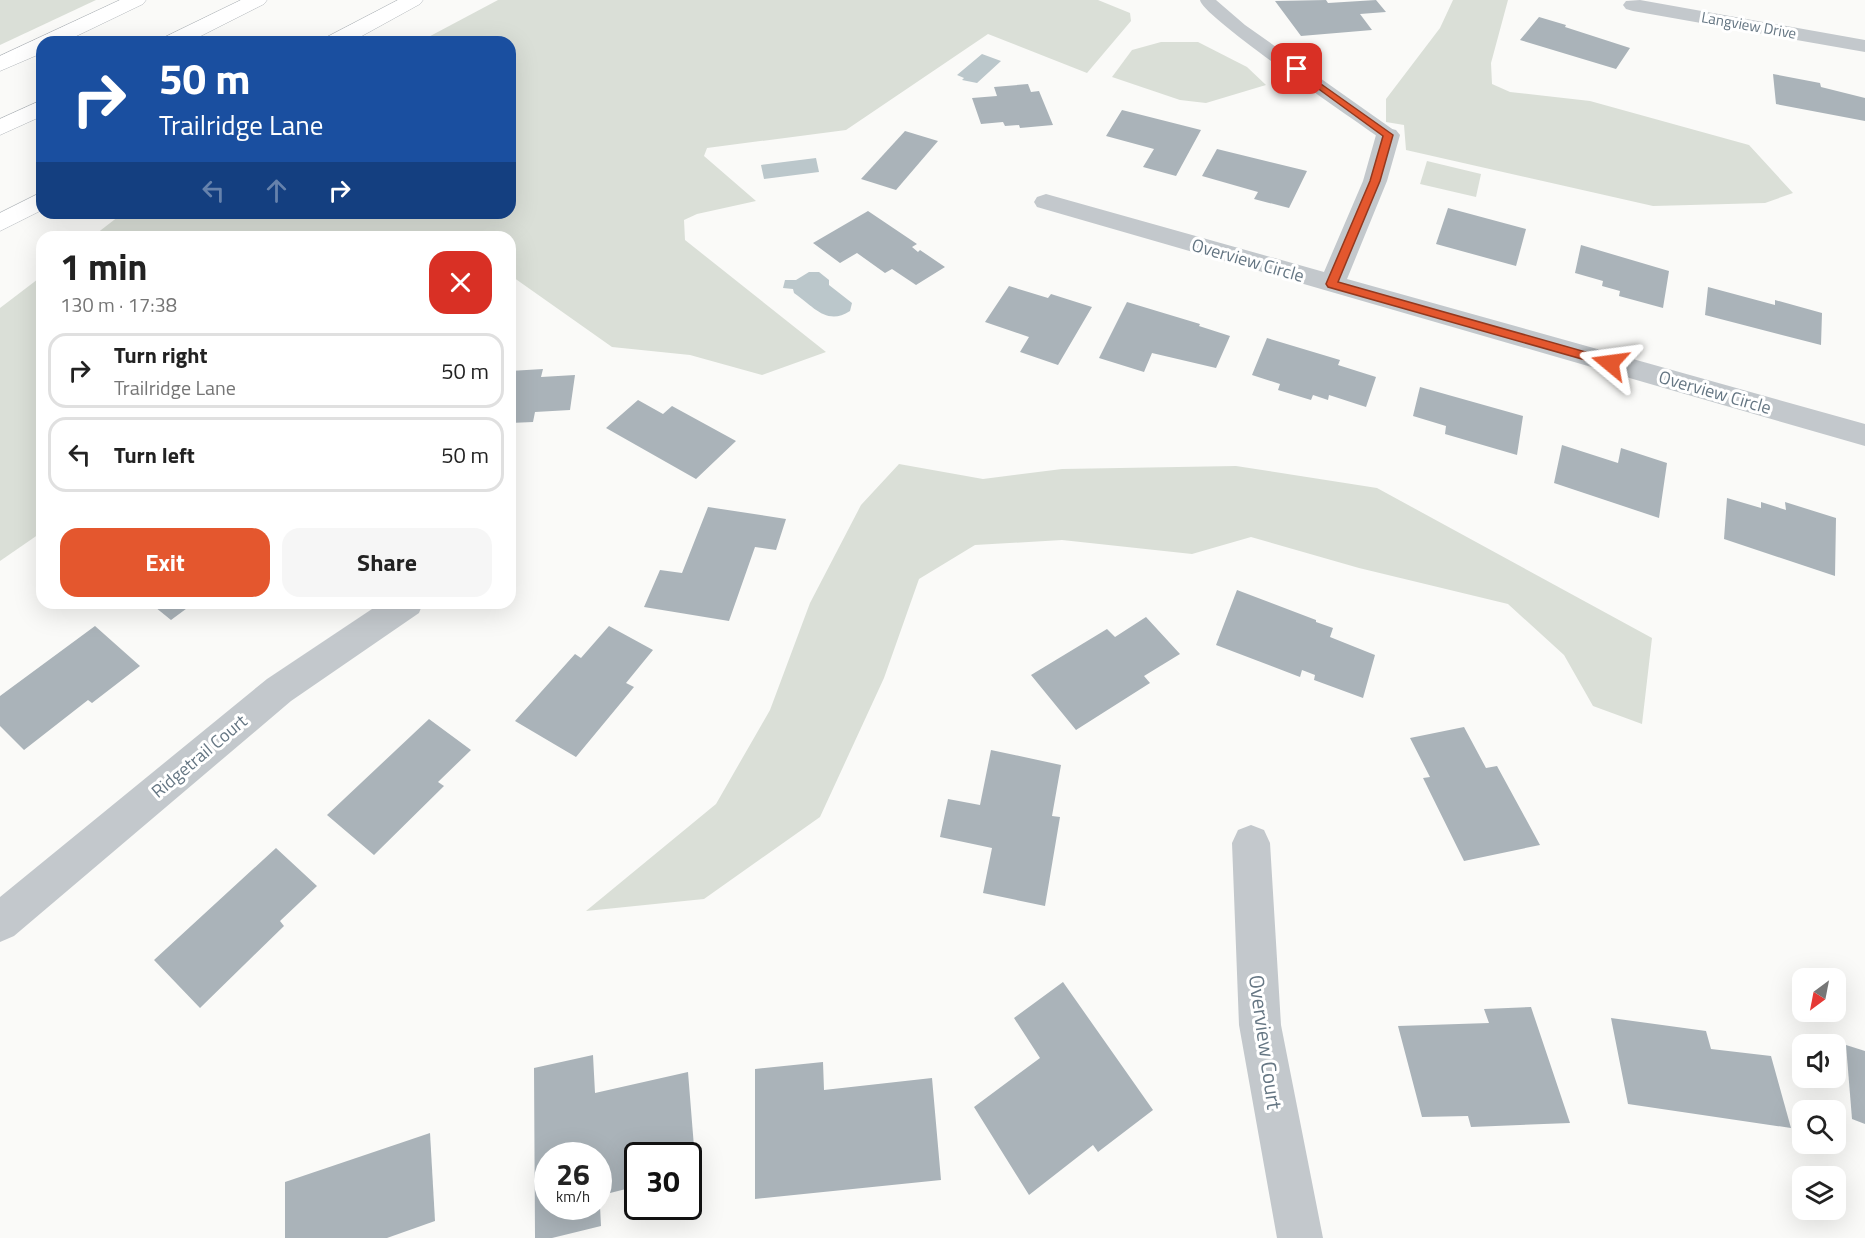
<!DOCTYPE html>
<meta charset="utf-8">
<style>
:root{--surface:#fff;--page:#f6f6f6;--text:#222;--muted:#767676;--line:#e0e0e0;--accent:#e4572e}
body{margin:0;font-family:"Titillium Web",sans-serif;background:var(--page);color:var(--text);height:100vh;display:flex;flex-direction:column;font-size:22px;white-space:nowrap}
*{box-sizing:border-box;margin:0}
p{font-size:20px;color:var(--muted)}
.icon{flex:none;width:33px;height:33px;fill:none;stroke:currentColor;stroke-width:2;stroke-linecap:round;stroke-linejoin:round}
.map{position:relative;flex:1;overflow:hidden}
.side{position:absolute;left:36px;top:231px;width:480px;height:378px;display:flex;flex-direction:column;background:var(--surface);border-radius:18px;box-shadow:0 6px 24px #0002}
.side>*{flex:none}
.banner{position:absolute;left:36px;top:36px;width:480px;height:183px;border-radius:18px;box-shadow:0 6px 24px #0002;background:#1a4fa0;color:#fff;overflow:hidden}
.needle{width:39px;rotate:212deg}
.tools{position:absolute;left:1792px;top:968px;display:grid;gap:12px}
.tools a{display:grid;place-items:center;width:54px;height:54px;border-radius:12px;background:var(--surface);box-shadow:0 6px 24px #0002;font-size:30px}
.speed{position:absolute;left:534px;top:1142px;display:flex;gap:12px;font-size:30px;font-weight:700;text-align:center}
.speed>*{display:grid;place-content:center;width:78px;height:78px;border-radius:50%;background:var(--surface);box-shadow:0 6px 24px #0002;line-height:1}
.speed small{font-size:15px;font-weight:400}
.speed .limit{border:3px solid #111;border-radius:9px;background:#fff;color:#111}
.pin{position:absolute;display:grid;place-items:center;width:51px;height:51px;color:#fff;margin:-26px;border-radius:12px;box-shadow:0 3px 9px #0006}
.me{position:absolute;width:66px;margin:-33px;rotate:286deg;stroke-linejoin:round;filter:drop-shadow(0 0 4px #0008)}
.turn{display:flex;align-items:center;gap:21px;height:126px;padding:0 24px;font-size:27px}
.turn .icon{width:78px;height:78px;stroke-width:2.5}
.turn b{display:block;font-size:42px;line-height:51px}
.lanes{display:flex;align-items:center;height:57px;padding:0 24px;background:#0003;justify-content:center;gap:30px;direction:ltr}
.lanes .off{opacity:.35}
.round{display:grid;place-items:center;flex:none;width:63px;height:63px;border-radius:18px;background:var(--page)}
.overview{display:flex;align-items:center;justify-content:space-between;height:102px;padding:0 24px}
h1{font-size:36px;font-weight:700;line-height:45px}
.action{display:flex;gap:12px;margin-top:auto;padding:12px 24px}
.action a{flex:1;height:69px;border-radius:18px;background:var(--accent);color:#fff;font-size:24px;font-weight:700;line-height:69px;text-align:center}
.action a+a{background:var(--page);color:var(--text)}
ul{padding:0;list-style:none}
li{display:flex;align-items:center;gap:18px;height:75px;margin:0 12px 9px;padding:0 12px;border:3px solid var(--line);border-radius:18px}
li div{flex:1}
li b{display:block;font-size:22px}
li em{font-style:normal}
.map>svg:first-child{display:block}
.green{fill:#dadfd7}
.water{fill:#bbc7cb}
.building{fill:#aab3b9}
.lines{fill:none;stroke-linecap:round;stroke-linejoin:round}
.motorway-casing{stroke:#b4b9bd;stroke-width:1}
.service{fill:#c3c8cc;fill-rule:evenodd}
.minor{fill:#c3c8cc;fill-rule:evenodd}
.motorway{fill:#fff;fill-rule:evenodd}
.route{fill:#e4572e;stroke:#94391e;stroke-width:1.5}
.labels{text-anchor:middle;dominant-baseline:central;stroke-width:6;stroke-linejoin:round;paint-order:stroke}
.far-street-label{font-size:15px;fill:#657683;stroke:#fff}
.street-label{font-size:18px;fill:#657683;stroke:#fff}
.near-street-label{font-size:21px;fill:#657683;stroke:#fff}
</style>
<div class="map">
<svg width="1865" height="1238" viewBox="0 0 1865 1238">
<rect width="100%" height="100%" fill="#fafaf8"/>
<g class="green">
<polygon points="0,0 96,0 0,45"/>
<polygon points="498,0 1098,0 1130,13 1131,21 1087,73 988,34 846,130 707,148 704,156 756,201 697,214 684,220 685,240 826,352 762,375 690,355 612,347 510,275 510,237 92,237 123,213 510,213 510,42 419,42"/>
<polygon points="1453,0 1508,0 1491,63 1492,84 1510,92 1590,101 1749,145 1793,193 1765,203 1653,206 1406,150 1404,125 1386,122 1386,99 1440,28"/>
<polygon points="1161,42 1198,42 1247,67 1266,85 1206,103 1180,100 1112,77 1132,50"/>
<polygon points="1427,161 1481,174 1476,197 1420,184"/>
<polygon points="42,276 42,532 0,561 0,308"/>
<polygon points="899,464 983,479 1062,469 1236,466 1377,488 1652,638 1642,724 1593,706 1564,655 1508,604 1359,568 1251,537 1192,554 1062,540 975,545 919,579 884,678 820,817 704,899 586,911 716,804 770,710 810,603 861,505"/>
</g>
<g class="water">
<polygon points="982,54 1001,61 977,83 962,80 964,78 957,75"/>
<polygon points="816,158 819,172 764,179 761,165"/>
<path d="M809,272h10l10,8v5l23,18 -2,8c-23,15 -36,-4 -56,-18l-1,-4 -10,-1 2,-8h11z"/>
</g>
<g class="building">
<polygon points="1326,0 1328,3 1376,0 1386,12 1360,14 1372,30 1301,36 1275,1"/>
<polygon points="1539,17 1566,25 1565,27 1630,48 1616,69 1520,40"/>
<polygon points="1773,74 1820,83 1821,87 1865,98 1865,121 1776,104"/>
<polygon points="1028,84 1031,92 1039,91 1053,125 1020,128 1019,125 1005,126 1003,122 981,124 972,98 997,96 994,87"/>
<polygon points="1122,110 1201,130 1176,176 1143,167 1154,149 1106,136"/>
<polygon points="905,131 938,141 896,190 861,179"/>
<polygon points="1217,149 1307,171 1289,208 1254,199 1258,192 1202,176"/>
<polygon points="1448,208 1526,229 1516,266 1436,244"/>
<polygon points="868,211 917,244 912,247 918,252 920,250 945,267 916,285 892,269 885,273 857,253 840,263 813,243"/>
<polygon points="1581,245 1669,271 1663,308 1619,296 1620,291 1602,286 1603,281 1575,273"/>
<polygon points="1009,286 1048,298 1051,294 1092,307 1058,365 1020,352 1029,337 985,322"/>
<polygon points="1708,287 1775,305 1775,300 1822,313 1821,345 1705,315"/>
<polygon points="1127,302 1200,324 1199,326 1230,336 1216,368 1152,353 1144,372 1099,358"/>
<polygon points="1267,338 1340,360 1338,365 1376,377 1366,407 1329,395 1328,400 1313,395 1311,400 1278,390 1280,384 1252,375"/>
<polygon points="543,369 541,377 575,375 570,410 535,412 533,422 510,423 510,371"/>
<polygon points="1420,387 1523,416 1517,455 1445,434 1446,426 1413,416"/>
<polygon points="638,400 663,414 672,406 736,441 696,479 606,428"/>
<polygon points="1562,445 1618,463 1621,448 1667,463 1659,518 1554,483"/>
<polygon points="1727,498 1761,508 1761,502 1786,510 1785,502 1836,518 1835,576 1724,539"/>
<polygon points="708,507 786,519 776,550 755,547 729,621 644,607 660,570 682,573"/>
<polygon points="1237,590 1316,620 1316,622 1333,628 1330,637 1375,655 1363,698 1314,680 1315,675 1302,670 1300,677 1216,645"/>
<polygon points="150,603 194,603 171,620"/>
<polygon points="1146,617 1180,654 1144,676 1150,683 1076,730 1031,675 1107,629 1115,637"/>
<polygon points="95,626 140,666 92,703 88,700 24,750 0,726 0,696"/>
<polygon points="609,626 653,650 626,683 634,687 576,757 515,721 575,654 581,658"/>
<polygon points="429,719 471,750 438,782 444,786 374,855 327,815"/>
<polygon points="1464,727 1486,768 1497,766 1540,845 1464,861 1423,778 1430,777 1410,738"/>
<polygon points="991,750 1061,765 1052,816 1060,817 1045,906 983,893 992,848 940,837 948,799 980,805"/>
<polygon points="276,848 317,886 280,921 284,926 200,1008 154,960"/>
<polygon points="1063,982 1153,1110 1098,1152 1093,1145 1029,1195 974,1107 1040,1058 1014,1018"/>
<polygon points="1531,1007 1570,1123 1471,1127 1468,1116 1422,1117 1398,1026 1489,1023 1484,1009"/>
<polygon points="1611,1018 1706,1031 1711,1049 1771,1056 1791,1128 1628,1104"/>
<polygon points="1846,1045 1865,1051 1865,1124 1852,1119"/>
<polygon points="593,1055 595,1093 688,1072 696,1172 688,1174 688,1155 638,1155 638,1186 598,1196 598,1155 548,1155 548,1206 600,1206 601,1226 552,1238 535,1238 534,1068"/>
<polygon points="823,1062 824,1090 932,1078 941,1180 755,1199 755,1069"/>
<polygon points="430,1133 435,1221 387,1238 285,1238 285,1182"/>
</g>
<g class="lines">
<g class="motorway-casing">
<g id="motorway">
<polygon points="120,0 146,0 143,4 64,42 42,42 42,53 0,71 0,56"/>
<polygon points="241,0 267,0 264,4 189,42 162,42 165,37"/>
<polygon points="398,0 423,0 420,4 351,42 324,42 327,37"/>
<polygon points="42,100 42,116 0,135 0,119"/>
<polygon points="42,192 42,210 0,231 0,213"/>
</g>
</g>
<path class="service" d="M1200,0h16l29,25 150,106 2,4 -2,4h-14c-23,-17 -180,-123 -181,-139z"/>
<g class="minor">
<polygon points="1640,0 1865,40 1865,52 1633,11 1626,9 1623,5 1626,1"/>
<polygon points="1388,128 1396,130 1400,135 1387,181 1347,279 1865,424 1865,446 1037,207 1034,202 1037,197 1046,194 1324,272 1363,181 1376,135 1380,130"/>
<polygon points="381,603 423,603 419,613 291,701 14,936 0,942 0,897 267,679"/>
<polygon points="1251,825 1264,830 1270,843 1281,1025 1323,1238 1277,1238 1239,1025 1232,843 1238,830"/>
</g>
<use href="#motorway" class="motorway"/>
</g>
<polygon class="route" points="1297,67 1393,135 1380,181 1338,282 1614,360 1614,366 1610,367 1328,287 1326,284 1370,181 1383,136 1294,71 1292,69"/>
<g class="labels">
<g class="far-street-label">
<text transform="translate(1749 25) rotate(10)">Langview Drive</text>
</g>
<g class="street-label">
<text transform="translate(1248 260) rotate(16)">Overview Circle</text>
<text transform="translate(1715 392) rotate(16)">Overview Circle</text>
<text transform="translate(199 756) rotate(-40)">Ridgetrail Court</text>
</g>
<g class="near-street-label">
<text transform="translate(1266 1042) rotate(82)">Overview Court</text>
</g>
</g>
</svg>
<div class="tools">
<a><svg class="needle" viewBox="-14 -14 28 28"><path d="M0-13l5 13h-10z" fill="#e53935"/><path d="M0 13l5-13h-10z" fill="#767676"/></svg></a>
<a><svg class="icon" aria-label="sound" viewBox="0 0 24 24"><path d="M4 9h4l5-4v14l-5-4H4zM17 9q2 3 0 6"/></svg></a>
<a><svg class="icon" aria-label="search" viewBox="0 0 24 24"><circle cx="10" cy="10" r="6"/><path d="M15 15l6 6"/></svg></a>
<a><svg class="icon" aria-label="layers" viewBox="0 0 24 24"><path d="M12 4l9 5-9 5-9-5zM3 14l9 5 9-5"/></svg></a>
</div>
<div class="speed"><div>26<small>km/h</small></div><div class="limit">30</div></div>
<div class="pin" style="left:1297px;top:69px;background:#d93025"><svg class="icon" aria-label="arrive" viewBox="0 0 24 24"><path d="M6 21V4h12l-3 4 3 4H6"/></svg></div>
<svg class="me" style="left:1610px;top:363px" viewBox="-20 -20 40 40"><path d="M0-17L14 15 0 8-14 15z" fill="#e4572e" stroke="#fff" stroke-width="4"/></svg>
<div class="banner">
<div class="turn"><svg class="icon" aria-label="right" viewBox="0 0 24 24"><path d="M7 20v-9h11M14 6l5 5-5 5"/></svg><div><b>50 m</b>Trailridge Lane</div></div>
<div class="lanes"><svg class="icon off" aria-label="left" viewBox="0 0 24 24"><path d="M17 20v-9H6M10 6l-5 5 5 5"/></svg><svg class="icon off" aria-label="ahead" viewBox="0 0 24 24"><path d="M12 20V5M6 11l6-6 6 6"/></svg><svg class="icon" aria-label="right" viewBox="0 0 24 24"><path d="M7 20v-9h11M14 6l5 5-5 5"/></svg></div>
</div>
<section class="side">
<div class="overview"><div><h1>1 min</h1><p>130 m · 17:38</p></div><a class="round" style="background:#d93025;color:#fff"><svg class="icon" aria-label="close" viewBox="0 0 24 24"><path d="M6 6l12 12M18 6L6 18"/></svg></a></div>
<ul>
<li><svg class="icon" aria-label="right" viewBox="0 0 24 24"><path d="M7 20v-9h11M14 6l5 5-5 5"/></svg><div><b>Turn right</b><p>Trailridge Lane</p></div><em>50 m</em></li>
<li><svg class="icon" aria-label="left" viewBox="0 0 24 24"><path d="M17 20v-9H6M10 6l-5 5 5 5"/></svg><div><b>Turn left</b></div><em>50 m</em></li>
</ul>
<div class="action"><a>Exit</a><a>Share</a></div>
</section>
</div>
